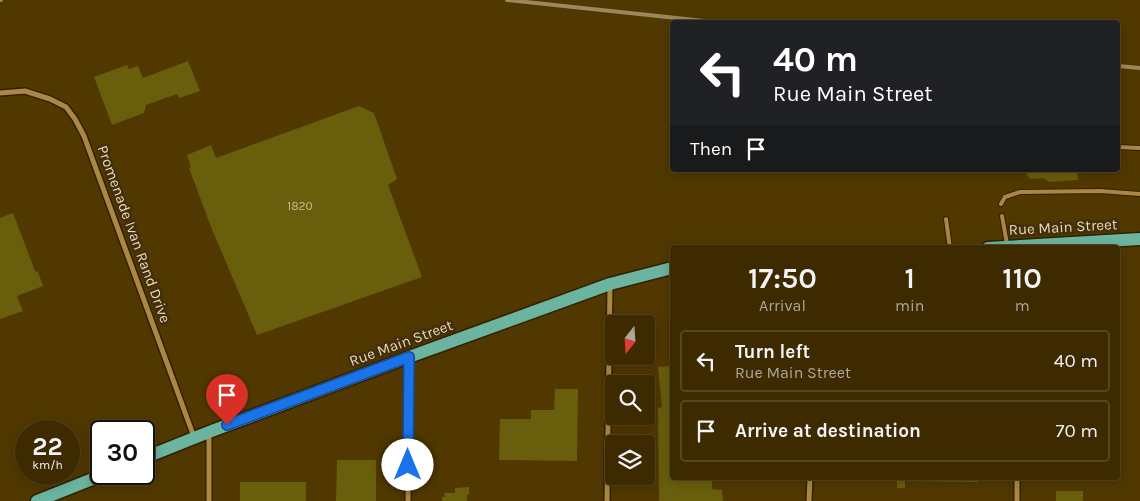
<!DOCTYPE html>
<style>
:root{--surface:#3d2a00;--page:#48360f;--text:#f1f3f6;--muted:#ada799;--line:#564622}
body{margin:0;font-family:Karla,sans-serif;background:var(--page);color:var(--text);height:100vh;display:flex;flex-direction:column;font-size:19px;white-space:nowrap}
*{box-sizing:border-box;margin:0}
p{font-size:16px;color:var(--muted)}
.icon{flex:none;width:28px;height:28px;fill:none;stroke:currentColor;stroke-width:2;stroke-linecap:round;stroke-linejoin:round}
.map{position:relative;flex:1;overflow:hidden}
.details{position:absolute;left:670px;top:245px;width:450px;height:235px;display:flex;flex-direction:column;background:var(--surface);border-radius:5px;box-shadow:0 2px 12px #0003,0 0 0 1px var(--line)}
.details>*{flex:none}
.banner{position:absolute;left:670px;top:20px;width:450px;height:152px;border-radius:5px;box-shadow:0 2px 12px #0003,0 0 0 1px var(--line);background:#202124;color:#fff;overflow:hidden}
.needle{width:32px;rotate:197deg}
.buttons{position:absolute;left:605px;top:315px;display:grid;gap:10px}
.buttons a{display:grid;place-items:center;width:50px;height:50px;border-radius:5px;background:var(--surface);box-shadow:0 2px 12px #0003,0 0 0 1px var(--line);font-size:25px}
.speed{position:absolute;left:15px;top:420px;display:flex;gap:10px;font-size:25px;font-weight:700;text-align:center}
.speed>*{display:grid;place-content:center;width:65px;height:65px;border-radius:50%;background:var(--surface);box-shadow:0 2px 12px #0003,0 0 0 1px var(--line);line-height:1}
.speed small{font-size:12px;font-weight:400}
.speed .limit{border:2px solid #111;border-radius:8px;background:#fff;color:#111}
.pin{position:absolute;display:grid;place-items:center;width:42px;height:42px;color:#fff;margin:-51px -21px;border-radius:50% 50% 50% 0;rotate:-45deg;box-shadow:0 0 5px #0007}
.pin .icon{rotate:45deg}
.me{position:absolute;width:55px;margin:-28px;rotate:0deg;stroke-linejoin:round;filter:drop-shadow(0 0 4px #0008)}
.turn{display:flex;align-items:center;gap:18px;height:105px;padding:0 20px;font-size:22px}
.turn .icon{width:65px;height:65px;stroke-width:2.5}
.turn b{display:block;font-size:35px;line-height:42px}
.then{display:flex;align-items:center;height:48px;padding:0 20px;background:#0003;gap:10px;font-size:19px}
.eta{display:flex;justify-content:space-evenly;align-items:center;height:85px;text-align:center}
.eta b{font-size:30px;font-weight:600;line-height:35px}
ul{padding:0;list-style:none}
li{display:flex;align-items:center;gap:15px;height:62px;margin:0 10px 8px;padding:0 10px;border:2px solid var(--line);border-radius:5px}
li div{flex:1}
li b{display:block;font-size:19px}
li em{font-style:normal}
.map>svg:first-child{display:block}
.building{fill:#695e0c}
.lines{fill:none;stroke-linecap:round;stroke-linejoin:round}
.service-casing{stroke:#322000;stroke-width:6}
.minor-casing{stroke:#322000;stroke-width:8}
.primary-casing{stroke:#322000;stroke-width:15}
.service{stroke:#ab8744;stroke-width:4}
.minor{stroke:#ab8744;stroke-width:5}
.primary{stroke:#6bb5a0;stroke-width:12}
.rail{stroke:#9d885b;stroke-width:4}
.route-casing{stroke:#114b97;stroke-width:12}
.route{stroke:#1a73e8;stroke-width:9}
.labels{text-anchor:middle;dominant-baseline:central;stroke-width:5;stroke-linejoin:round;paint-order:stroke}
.number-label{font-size:12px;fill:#cbbb8e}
.street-label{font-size:15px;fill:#ecdab9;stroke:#422f0b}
</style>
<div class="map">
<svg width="1140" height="501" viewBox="0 0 1140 501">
<rect width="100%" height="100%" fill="#513800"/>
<g class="building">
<polygon points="188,61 200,91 179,98 177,94 146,105 144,113 112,125 94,77 127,65 129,69 138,66 143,78"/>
<polygon points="359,106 374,113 397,179 388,185 422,277 257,335 211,227 189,168 191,167 187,155 211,145 216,158"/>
<polygon points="1027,170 1077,170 1078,180 1049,182 1044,178 1030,179 1027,175"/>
<polygon points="13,213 35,271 38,272 43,286 17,296 23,311 0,319 0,218"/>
<polygon points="672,366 672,478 712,478 712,489 722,490 723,501 659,501 658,408 662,407 658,367"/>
<polygon points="555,389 578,389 577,461 499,460 500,419 531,419 531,410 554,410"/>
<polygon points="1118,435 1120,435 1119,460 1118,460"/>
<polygon points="337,460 376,460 376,501 336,501"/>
<polygon points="891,478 978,478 978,482 905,481 905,488 897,488 897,481 891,480"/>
<rect x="1060" y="478" width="33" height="1"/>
<rect x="240" y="482" width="66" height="19"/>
<polygon points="469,487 469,495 467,494 467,501 442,501 442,497 445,497 444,493 455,493 455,488"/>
<rect x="1056" y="491" width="27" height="10"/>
</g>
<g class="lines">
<g class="service-casing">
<g id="service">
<polyline points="1118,147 1140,148"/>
<polyline points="1001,204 1005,197 1020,192 1100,191 1140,194"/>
<polyline points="1002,216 1007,244"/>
<polyline points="946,219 950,248"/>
</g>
</g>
<g class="minor-casing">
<g id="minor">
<polyline points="0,93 25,91 50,99 66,107 75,119 84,136 194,437"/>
<polyline points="209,501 209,433"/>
<polyline points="408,501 409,357"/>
<polyline points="607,501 610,285"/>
<polyline points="809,501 810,478"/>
<polyline points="1017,501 1017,478"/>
</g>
</g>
<g class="primary-casing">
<g id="primary">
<polyline points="988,248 1140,239"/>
<polyline points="144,458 209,432 409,357 610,284 672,268"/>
<polyline points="37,501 105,474"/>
</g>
</g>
<use href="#service" class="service"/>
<use href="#minor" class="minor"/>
<use href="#primary" class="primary"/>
<g class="rail">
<polyline points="0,0 1,0"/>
<polyline points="507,0 714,22"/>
<polyline points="1118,66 1140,68"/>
</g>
</g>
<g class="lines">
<g class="route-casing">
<polyline id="route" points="227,425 409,357 408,465"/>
</g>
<use href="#route" class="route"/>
</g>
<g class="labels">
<g class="number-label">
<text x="300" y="206">1820</text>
</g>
<g class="street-label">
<text transform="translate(1063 227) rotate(-3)">Rue Main Street</text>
<text transform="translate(134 234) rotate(70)">Promenade Ivan Rand Drive</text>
<text transform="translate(401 343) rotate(-20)">Rue Main Street</text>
</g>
</g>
</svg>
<div class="buttons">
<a><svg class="needle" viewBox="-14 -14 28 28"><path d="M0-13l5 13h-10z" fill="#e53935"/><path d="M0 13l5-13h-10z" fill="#ada799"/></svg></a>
<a><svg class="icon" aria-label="search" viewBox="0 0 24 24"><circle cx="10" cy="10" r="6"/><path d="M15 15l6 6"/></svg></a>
<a><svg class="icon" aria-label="layers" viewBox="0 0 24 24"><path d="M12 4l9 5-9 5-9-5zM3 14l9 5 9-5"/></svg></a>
</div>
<div class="speed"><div>22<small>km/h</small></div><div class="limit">30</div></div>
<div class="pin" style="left:227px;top:425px;background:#d93025"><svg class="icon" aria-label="arrive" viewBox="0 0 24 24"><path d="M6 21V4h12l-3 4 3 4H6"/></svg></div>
<svg class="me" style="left:408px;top:465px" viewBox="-20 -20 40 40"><circle r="19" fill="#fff"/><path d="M0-13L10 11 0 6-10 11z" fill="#1a73e8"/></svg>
<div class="banner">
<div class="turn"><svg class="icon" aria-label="left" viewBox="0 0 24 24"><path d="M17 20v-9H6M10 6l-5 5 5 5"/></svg><div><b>40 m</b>Rue Main Street</div></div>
<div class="then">Then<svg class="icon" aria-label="arrive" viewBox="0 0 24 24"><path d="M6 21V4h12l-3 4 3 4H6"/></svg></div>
</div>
<section class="details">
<div class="eta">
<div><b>17:50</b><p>Arrival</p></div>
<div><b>1</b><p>min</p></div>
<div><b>110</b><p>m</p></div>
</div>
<ul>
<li><svg class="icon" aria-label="left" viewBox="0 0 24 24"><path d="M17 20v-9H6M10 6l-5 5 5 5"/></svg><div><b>Turn left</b><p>Rue Main Street</p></div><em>40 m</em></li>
<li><svg class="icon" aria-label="arrive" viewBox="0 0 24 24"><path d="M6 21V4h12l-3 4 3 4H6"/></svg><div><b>Arrive at destination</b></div><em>70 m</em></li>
</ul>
</section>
</div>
